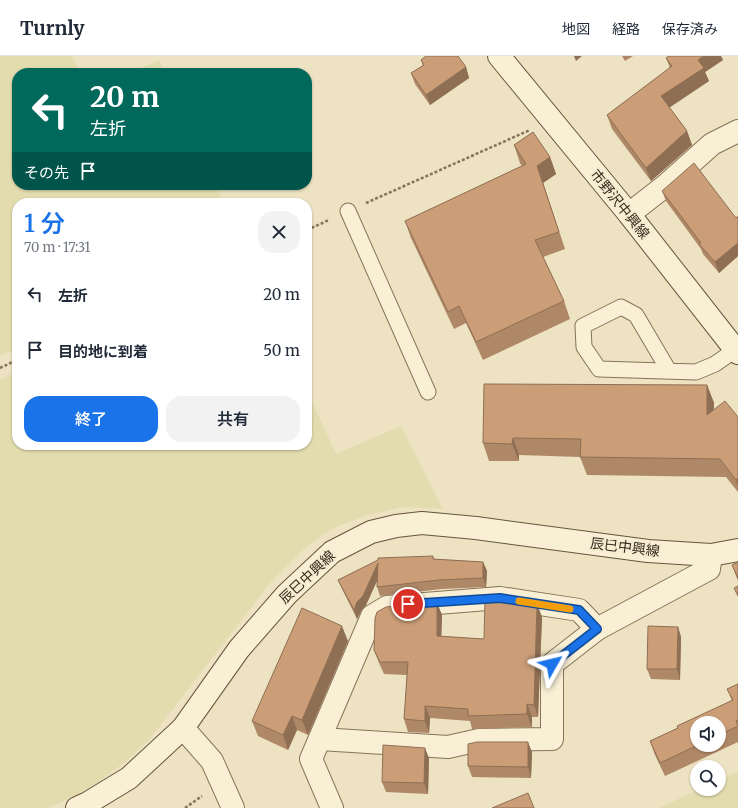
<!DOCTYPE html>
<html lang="ja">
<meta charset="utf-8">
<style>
:root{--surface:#fff;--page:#f2f2f3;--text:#1f2937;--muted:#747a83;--line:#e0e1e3;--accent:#1a73e8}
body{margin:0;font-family:Merriweather,"Noto Sans JP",serif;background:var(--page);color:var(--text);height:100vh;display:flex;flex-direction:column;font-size:15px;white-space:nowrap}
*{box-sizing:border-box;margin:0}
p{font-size:13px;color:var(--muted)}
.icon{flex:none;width:22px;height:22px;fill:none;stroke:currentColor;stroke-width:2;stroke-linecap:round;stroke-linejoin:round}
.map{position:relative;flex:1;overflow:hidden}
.side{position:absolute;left:12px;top:142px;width:300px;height:252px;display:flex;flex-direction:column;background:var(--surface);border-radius:16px;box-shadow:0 1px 3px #0004}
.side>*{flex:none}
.top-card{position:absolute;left:12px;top:12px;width:300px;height:122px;border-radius:16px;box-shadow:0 1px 3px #0004;background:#00695c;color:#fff;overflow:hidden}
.buttons{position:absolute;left:690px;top:660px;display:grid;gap:8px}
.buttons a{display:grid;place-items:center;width:36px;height:36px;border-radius:50%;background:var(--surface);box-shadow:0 1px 3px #0004;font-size:20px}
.pin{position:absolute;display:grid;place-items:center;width:34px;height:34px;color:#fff;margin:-17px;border:2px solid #fff;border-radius:50%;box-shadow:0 1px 4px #0007}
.me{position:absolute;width:44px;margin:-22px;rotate:53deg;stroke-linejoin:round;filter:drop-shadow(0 0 3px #0008)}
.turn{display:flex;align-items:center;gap:14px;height:84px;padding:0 12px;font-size:18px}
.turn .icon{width:52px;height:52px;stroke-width:2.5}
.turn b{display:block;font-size:28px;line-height:34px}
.then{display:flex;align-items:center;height:38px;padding:0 12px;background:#0003;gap:8px;font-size:15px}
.round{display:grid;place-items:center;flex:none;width:42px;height:42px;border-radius:16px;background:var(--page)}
.overview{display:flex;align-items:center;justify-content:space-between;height:68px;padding:0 12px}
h1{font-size:24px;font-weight:600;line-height:30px;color:var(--accent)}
.button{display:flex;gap:8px;margin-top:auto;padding:8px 12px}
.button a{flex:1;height:46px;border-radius:16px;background:var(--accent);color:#fff;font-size:16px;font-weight:600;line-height:46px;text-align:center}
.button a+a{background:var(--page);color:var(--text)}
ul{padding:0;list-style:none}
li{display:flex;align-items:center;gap:12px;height:56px;padding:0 12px}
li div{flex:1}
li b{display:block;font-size:15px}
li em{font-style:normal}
header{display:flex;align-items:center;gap:24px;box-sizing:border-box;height:56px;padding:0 20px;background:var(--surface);border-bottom:1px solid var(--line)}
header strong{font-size:19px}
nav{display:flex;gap:22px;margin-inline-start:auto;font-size:14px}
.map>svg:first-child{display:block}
.farmland{fill:#e3dcaf}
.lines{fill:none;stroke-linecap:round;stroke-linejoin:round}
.service-casing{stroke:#877359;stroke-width:17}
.minor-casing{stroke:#877359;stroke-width:24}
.secondary-casing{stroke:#68543c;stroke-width:24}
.path{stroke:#877359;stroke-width:2.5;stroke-dasharray:3 2;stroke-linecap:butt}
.service{stroke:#f8efd4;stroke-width:15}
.minor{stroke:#f8efd4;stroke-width:22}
.secondary{stroke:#f8efd4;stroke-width:22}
.wall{fill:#af8867;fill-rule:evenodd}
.shaded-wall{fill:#8e6f54}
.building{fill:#cb9e78;stroke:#8e6f54}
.route-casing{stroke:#114b97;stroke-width:10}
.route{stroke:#1a73e8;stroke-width:7}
.slow{stroke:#f59e0b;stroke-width:7}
.labels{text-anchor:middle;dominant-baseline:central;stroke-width:4;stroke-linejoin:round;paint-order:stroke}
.street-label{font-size:14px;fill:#362a1d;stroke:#f5ecd1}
</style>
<header>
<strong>Turnly</strong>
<nav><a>地図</a><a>経路</a><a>保存済み</a></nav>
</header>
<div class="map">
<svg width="738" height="752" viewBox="0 0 738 752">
<rect width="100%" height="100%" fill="#ede2c1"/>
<g class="farmland">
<polygon points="0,0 72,0 80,17 17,17 17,129 215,129 223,147 17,147 17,292 0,300"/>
<polygon points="159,4 165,17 130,17"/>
<polygon points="17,316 17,389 307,389 307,334 336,398 401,370 443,453 403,451 368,459 333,472 304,493 271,526 148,685 124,707 90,732 49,752 0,752 0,323"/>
<polygon points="738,716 738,752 659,752 700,733 719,733 719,724"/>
</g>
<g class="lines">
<g class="service-casing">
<g id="service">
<polyline points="348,155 428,336"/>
<polyline points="669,315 636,259 621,251 583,270 584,291 599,313 696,316 715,308 735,294"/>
</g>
</g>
<g class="minor-casing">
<g id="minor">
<polyline points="629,158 665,130 712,88 738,75"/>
<polyline points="183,672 212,705 233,752"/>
<polyline points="320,683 448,691 479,684 552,683 552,608 597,573"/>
<polyline points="332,752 311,703 372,560 387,551 500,542 579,554 597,573 709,513 711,499"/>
</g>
</g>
<g class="secondary-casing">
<g id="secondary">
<polyline points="499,0 629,158 738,297"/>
<polyline points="77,752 88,747 129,722 183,672 239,593 287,538 332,496 371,476 396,470 422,467 476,472 648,495 711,499 738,494"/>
</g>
</g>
<g class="path">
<polyline points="366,147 530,74"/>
<polyline points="307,174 329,164"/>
<polyline points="0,312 17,304"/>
<polyline points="185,752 202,740"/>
</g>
<use href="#service" class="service"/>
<use href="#minor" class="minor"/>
<use href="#secondary" class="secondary"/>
</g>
<g class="wall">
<polygon points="622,0 633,0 625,5"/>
<polygon points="669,0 721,0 723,4 705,16 709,25 669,51 687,75 692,89 651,125 612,73 607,59 670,12 666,2"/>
<polygon points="421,4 466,11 469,22 430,49 415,28 411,17 423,10"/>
<polygon points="514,89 550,101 556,118 543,127 565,193 543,201 564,245 570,263 483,304 466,267 454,273 411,182 405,165 522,110 520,107"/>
<polygon points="662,135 736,162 738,160 738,200 719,217 703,198 701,193 666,145"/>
<polygon points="707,329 714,347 713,354 738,361 738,436 726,421 587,419 580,401 519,399 519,405 489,405 483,387"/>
<polygon points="433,500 434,503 483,506 487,515 486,531 442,533 380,540 377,531 377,525 366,549 361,555 357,563 342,533 338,524"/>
<polygon points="738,506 738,525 732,509"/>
<polygon points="437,547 442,559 441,580 484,583 537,548 542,561 538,661 532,661 532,671 472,673 470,665 430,662 429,677 408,676 404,663 407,619 384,618 379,607 374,594"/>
<polygon points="678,571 681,581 680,624 651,623 647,613"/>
<polygon points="348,585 308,679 297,674 288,694 258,680 252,665"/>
<path d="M738,628v58l-73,34 -10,-21 -5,-14 28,-13 54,-27 -5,-12zM719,667v22h-22z"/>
<polygon points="532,696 531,722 472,721 468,710"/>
<polygon points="429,702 428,738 386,736 382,726"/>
</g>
<g class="shaded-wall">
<polygon points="574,0 582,0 576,5"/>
<polygon points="704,0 721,0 723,4 705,16 709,25 666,54 661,40 698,4"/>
<polygon points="466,11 469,22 430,49 426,39"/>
<polygon points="687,75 692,89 651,125 646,112"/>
<polygon points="550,101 556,118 543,127 565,193 537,110"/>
<polygon points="738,187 738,200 719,217 715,206"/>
<polygon points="707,329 714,347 713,376 707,359"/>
<polygon points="513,382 519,399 519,405 512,388"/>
<polygon points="738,422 738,430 736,424"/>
<polygon points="483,506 487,515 486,531 483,522"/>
<polygon points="378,507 381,516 366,549 361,555 357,563 354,554 357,546"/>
<polygon points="437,547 442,559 441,593 437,580"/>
<polygon points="537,548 542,561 538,661 534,649"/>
<polygon points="342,570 348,585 308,679 302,664"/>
<polygon points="678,571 681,581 680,624 677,613"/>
<polygon points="527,648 532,661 532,671 527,658"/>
<polygon points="425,650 430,662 429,677 425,665"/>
<polygon points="292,660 297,674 288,694 283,679"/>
<polygon points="528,686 532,696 531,722 528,711"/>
<polygon points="425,692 429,702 428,738 424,727"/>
</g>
<g class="building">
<polygon points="426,0 458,0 466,11 426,39 411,17 424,9 421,4"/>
<polygon points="669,0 704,0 698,4 704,12 661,40 687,75 646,112 607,59 672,10 666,2"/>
<polygon points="533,76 550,101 537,110 559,176 535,184 564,245 476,286 459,250 448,256 405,165 526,108 514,89"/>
<polygon points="694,107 736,162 738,160 738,187 715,206 699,188 701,187 662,135"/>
<polygon points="484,328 707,329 707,359 725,345 738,361 738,422 736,424 720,403 580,401 581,383 513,382 512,388 483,387"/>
<polygon points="433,500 433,503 483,506 483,522 439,524 377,531 378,507 363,540 357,546 354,554 338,524 378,504 378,502"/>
<polygon points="738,506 738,522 732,509"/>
<polygon points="738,530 738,540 734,532"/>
<polygon points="495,542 537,548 534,649 527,648 527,658 468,660 468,653 425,650 425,665 404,663 408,606 380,606 374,594 375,562 377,556 386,551 437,547 437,580 484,583 485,543"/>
<polygon points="302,552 342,570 302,664 292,660 283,679 252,665"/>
<polygon points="648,570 678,571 677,613 647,613"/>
<polygon points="738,628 738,664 736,665 738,670 719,679 719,667 697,667 697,689 698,689 660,707 650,685 678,672 677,670 733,644 727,633"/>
<polygon points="477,686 528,686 528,711 468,710 468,688"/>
<polygon points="383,689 425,692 424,727 382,726"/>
<polygon points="528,737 534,752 492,752"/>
</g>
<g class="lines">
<g class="route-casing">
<polyline id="route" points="408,548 500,542 579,554 597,573 552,608"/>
</g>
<use href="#route" class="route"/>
<polyline class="slow" points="519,545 570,553"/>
</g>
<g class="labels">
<g class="street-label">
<text transform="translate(620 148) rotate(51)">市野沢中興線</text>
<text transform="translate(625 491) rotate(7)">辰巳中興線</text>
<text transform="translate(307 521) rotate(-43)">辰巳中興線</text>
</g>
</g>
</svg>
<div class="buttons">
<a><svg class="icon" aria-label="sound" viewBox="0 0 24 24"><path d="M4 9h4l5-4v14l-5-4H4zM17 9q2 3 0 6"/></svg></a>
<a><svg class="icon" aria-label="search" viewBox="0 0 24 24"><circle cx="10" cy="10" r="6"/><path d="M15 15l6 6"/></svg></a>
</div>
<div class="pin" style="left:408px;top:548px;background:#d93025"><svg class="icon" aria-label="arrive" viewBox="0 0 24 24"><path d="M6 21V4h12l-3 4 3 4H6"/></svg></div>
<svg class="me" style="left:552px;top:608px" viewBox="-20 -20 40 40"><path d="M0-17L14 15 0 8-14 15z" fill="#1a73e8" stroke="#fff" stroke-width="4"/></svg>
<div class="top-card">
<div class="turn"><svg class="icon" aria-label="left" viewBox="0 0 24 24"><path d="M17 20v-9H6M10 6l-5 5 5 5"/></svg><div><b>20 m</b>左折</div></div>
<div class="then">その先<svg class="icon" aria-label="arrive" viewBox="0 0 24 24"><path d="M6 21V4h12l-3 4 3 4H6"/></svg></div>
</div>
<section class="side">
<div class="overview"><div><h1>1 分</h1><p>70 m · 17:31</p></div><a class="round"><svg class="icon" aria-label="close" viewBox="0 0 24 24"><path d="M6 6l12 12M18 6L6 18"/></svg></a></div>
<ul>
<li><svg class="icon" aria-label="left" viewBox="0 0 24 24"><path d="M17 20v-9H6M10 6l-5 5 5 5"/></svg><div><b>左折</b></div><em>20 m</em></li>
<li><svg class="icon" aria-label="arrive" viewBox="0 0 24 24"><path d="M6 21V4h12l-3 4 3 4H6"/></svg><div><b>目的地に到着</b></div><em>50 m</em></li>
</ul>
<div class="button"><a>終了</a><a>共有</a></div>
</section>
</div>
